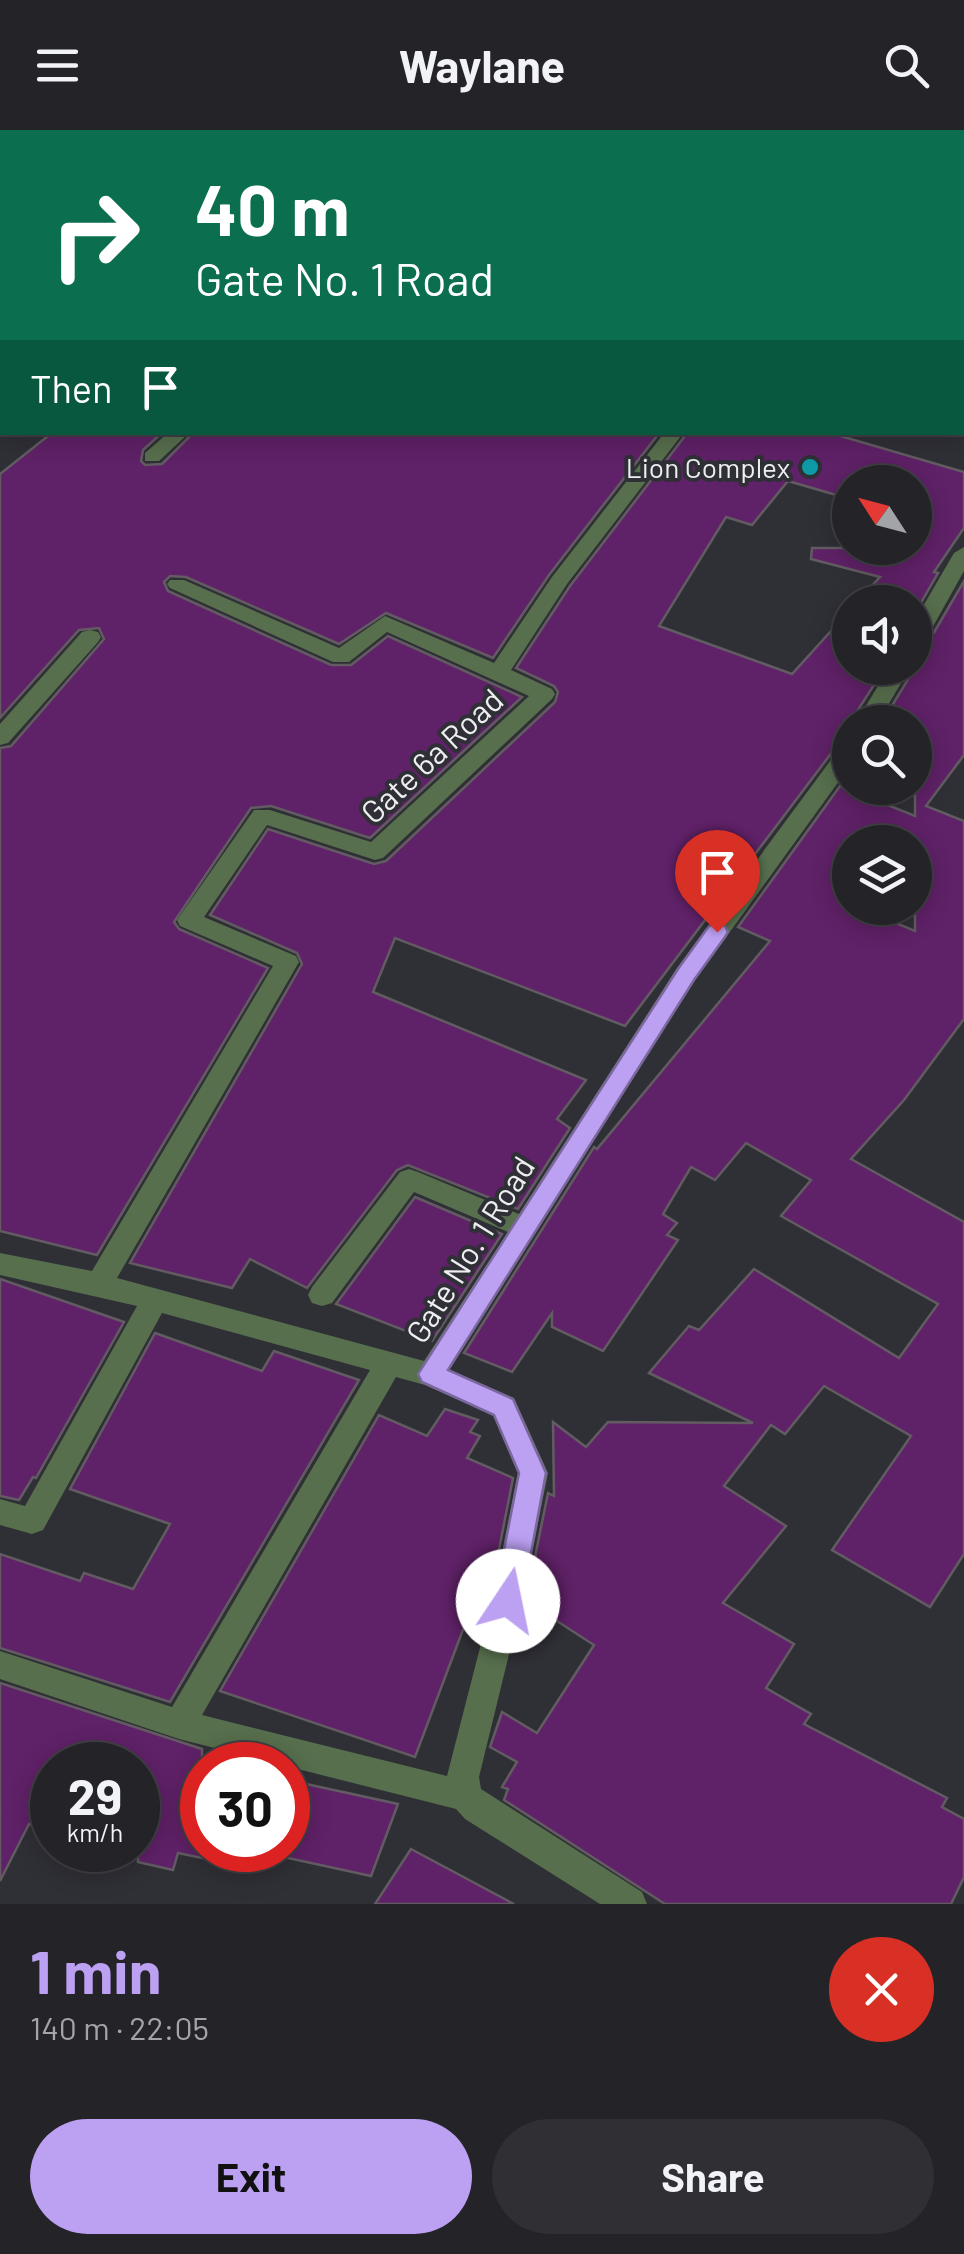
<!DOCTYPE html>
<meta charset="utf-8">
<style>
:root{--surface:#232328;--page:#2f2f34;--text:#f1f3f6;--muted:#a3a4a8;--line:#404045;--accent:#bca0f2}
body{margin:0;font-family:Barlow,sans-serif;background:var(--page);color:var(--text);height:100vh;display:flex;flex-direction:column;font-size:38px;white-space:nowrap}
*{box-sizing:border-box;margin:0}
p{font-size:32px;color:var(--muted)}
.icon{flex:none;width:55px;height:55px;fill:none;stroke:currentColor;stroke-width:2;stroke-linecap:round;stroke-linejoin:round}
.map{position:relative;height:1774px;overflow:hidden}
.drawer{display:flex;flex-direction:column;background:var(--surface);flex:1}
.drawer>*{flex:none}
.banner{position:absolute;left:0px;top:0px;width:965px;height:305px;box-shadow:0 5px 25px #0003,0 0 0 2px var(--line);background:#0b6e4f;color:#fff;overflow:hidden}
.needle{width:65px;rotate:306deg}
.tools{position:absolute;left:832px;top:335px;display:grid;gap:20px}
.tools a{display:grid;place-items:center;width:100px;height:100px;border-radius:50%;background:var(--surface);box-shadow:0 5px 25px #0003,0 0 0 2px var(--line);font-size:50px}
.speed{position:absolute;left:30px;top:1612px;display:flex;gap:20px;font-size:50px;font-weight:700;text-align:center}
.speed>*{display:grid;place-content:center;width:130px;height:130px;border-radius:50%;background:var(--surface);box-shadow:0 5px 25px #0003,0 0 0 2px var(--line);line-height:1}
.speed small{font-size:25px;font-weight:400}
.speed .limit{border:15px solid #d22;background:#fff;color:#111}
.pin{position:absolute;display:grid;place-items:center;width:85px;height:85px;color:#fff;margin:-102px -42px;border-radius:50% 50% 50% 0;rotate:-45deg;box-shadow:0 0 10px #0007}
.pin .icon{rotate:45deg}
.me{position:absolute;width:110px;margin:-55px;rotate:11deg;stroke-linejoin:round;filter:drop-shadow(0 0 8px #0008)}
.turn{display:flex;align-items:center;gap:35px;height:210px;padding:0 30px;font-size:45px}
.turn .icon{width:130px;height:130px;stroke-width:2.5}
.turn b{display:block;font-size:70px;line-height:85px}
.then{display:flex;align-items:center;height:95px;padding:0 30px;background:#0003;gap:20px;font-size:38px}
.round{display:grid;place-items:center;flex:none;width:105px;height:105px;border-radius:52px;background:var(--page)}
.overview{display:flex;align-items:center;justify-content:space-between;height:170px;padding:0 30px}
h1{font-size:60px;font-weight:700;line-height:75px;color:var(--accent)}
.action{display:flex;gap:20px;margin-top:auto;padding:20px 30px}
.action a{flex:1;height:115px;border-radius:60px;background:var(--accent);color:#111;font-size:40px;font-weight:700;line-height:115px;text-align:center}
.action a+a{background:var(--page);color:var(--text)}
header{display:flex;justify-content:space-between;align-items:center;height:130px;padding:0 30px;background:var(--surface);font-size:45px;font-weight:700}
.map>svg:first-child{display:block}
.building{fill:#5f2167;stroke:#625c62;stroke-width:2.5;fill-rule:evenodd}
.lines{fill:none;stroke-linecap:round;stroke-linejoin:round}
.minor{fill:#576f4d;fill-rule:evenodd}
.primary{fill:#7dad67;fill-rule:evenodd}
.trunk{fill:#84b96c;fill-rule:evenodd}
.route{fill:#bca0f2;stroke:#7a689d;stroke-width:2.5}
.culture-dot{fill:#0f9aa8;stroke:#2f2f36;stroke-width:4}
.labels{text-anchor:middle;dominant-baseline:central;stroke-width:8;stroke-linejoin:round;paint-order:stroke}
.far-poi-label{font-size:28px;fill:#eeedf2;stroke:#2f2f36;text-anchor:end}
.street-label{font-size:32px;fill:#eeedf2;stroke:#2f2f36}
</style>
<header><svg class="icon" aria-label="menu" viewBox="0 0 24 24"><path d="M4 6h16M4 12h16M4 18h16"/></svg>Waylane<svg class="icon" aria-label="search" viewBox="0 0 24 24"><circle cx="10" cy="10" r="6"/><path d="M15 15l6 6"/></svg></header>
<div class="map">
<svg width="964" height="1774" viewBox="0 0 964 1774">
<rect width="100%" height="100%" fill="#2f2f36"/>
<g class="building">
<polygon points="53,302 163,302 143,320 141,331 145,335 162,334 194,302 660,302 549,445 493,528 386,483 339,514 186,447 170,446 164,452 168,461 331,535 351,535 388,506 522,567 370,708 271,676 251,678 174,792 179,799 268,838 97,1125 0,1101 0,618 11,616 104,509 99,498 79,500 0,588 0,344"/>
<polygon points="688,302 827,302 964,342 964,398 934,442 938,443 915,483 915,472 857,472 880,447 811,429 812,418 915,418 915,352 850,352 850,369 788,351 752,395 726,387 659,496 792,544 850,480 850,538 885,538 850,592 850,607 839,613 625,896 395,808 373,862 586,950 557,989 570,998 518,1079 408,1035 397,1040 307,1158 250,1129 232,1158 130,1133 302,834 297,823 210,785 268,699 374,734 386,731 555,572 558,562 554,556 516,538 570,456"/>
<path d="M964,451v174l-38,51 38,15v198l-60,81 -53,59 113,63v332l-34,53 -98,-57 79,-114 -87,-50 -39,48 -14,-9 -47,61 62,40 -63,77 71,41 -28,44 45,26 -7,10 143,74 -5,9 22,12v58l-13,27h-286l-161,-104 4,-11 -6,-2 15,-25 -27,-15 12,-35 35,21 57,-88 -68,-44 22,-108 6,3 -1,-74 33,25 22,-25 145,1 -104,-50 40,-47 10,4 55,-61 145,89 39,-54 -157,-88 30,-36 -65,-37 -31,37 -24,-13 -28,47 14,9 -10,12 11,5 -75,111 -51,-24v-14l-40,59 -48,-19 130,-206 3,2 173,-208 -32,-14 102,-141 75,30v-94h-33l33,-54v-18l14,-9zM850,712h65v89l-56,-23h-9z"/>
<polygon points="415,1067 502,1104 432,1211 336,1174"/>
<polygon points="0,1149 124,1192 36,1348 33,1347 19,1370 0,1366"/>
<polygon points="155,1203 262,1241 274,1221 359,1250 170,1572 0,1518 0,1424 80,1451 84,1443 133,1459 170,1394 70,1359"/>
<polygon points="445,1279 478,1290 470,1302 480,1306 467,1328 513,1348 493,1450 484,1444 415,1627 220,1561 379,1285 427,1306"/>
<polygon points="0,1553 202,1619 202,1728 178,1723 173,1740 138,1732 138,1635 52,1635 52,1702 29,1694 0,1751"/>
<polygon points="297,1652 398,1674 371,1746 288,1728 288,1682"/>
<polygon points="411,1719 514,1774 375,1774"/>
</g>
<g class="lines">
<g class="minor">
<polygon points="964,54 964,66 962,66 962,54"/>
<polygon points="169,302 190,302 159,331 145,331 145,323"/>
<path d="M665,302h19l-117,152 -56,86 41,19 3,5 -3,5 -169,159 -8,2 -108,-35 -63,92 92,39 3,6 -182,316 307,83 84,-129 -94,-40 -82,111 -10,3 -10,-3 -4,-8 4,-8 88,-115 9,-3 9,3 101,42 158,-246 165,-223 8,-2v23l-155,214 -246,390 65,28 34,75 -24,120 -45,184 2,12 161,103 5,12h-47l-135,-85 -9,-10 -277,-70 -179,-60v-28l172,56 198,-337 -208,-57 -119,217 -11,4 -32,-9v-26l25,7 112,-200 -137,-31v-22l92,18 181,-305 -93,-40 -3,-6 77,-110h16l101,32 158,-146 -142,-64 -38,30h-16l-163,-74 -3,-4 3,-4h14l155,68 46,-32 109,47 58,-86zM396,1247l29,8 68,30 25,58 -24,120 -47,183 -245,-61z"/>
<polygon points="964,417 964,441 926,509 915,516 915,490 954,423"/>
<polygon points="90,500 98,502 101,507 98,512 8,613 0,615 0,594 82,502"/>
<polygon points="889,538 910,538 878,592 856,592"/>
</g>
<polygon class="primary" points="168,0 184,0 185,2 169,2"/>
<g class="trunk">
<polygon points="14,0 39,0 40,2 16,2"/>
<polygon points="120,0 144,0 145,2 122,2"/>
<rect x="962" y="255" width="2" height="13"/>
<polygon points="964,293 964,305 955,303 962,302"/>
</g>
</g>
<polygon class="route" points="717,794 725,796 728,802 725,807 694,850 448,1240 513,1269 546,1343 522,1471 518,1480 508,1484 498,1480 494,1471 519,1343 494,1285 422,1252 418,1244 678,839 709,796"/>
<circle class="culture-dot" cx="810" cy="337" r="10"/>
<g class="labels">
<g class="far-poi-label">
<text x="790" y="337">Lion Complex</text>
</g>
<g class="street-label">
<text transform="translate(431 625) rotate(-43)">Gate 6a Road</text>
<text transform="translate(469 1119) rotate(-58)">Gate No. 1 Road</text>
</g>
</g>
</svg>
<div class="tools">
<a><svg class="needle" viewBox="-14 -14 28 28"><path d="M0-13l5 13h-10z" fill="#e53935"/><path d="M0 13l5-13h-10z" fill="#a3a4a8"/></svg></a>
<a><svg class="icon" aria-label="sound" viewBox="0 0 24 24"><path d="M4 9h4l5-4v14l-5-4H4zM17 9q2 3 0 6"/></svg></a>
<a><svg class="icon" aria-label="search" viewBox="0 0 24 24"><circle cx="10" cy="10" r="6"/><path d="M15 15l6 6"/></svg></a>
<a><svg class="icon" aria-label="layers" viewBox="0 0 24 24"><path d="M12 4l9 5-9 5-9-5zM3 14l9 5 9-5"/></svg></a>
</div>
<div class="speed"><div>29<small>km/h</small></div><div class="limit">30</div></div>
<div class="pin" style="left:717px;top:802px;background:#d93025"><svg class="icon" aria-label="arrive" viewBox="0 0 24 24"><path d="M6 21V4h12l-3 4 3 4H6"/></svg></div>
<svg class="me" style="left:508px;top:1471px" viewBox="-20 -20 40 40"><circle r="19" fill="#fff"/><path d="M0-13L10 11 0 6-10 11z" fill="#bca0f2"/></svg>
<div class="banner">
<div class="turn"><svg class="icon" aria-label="right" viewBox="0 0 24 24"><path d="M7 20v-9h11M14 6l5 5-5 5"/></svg><div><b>40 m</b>Gate No. 1 Road</div></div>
<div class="then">Then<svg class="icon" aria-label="arrive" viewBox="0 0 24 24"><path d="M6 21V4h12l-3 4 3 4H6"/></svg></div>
</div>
</div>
<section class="drawer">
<div class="overview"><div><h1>1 min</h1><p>140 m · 22:05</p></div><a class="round" style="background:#d93025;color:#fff"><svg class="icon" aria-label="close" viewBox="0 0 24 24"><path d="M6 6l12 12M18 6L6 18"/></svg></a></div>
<div class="action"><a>Exit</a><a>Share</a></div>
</section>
